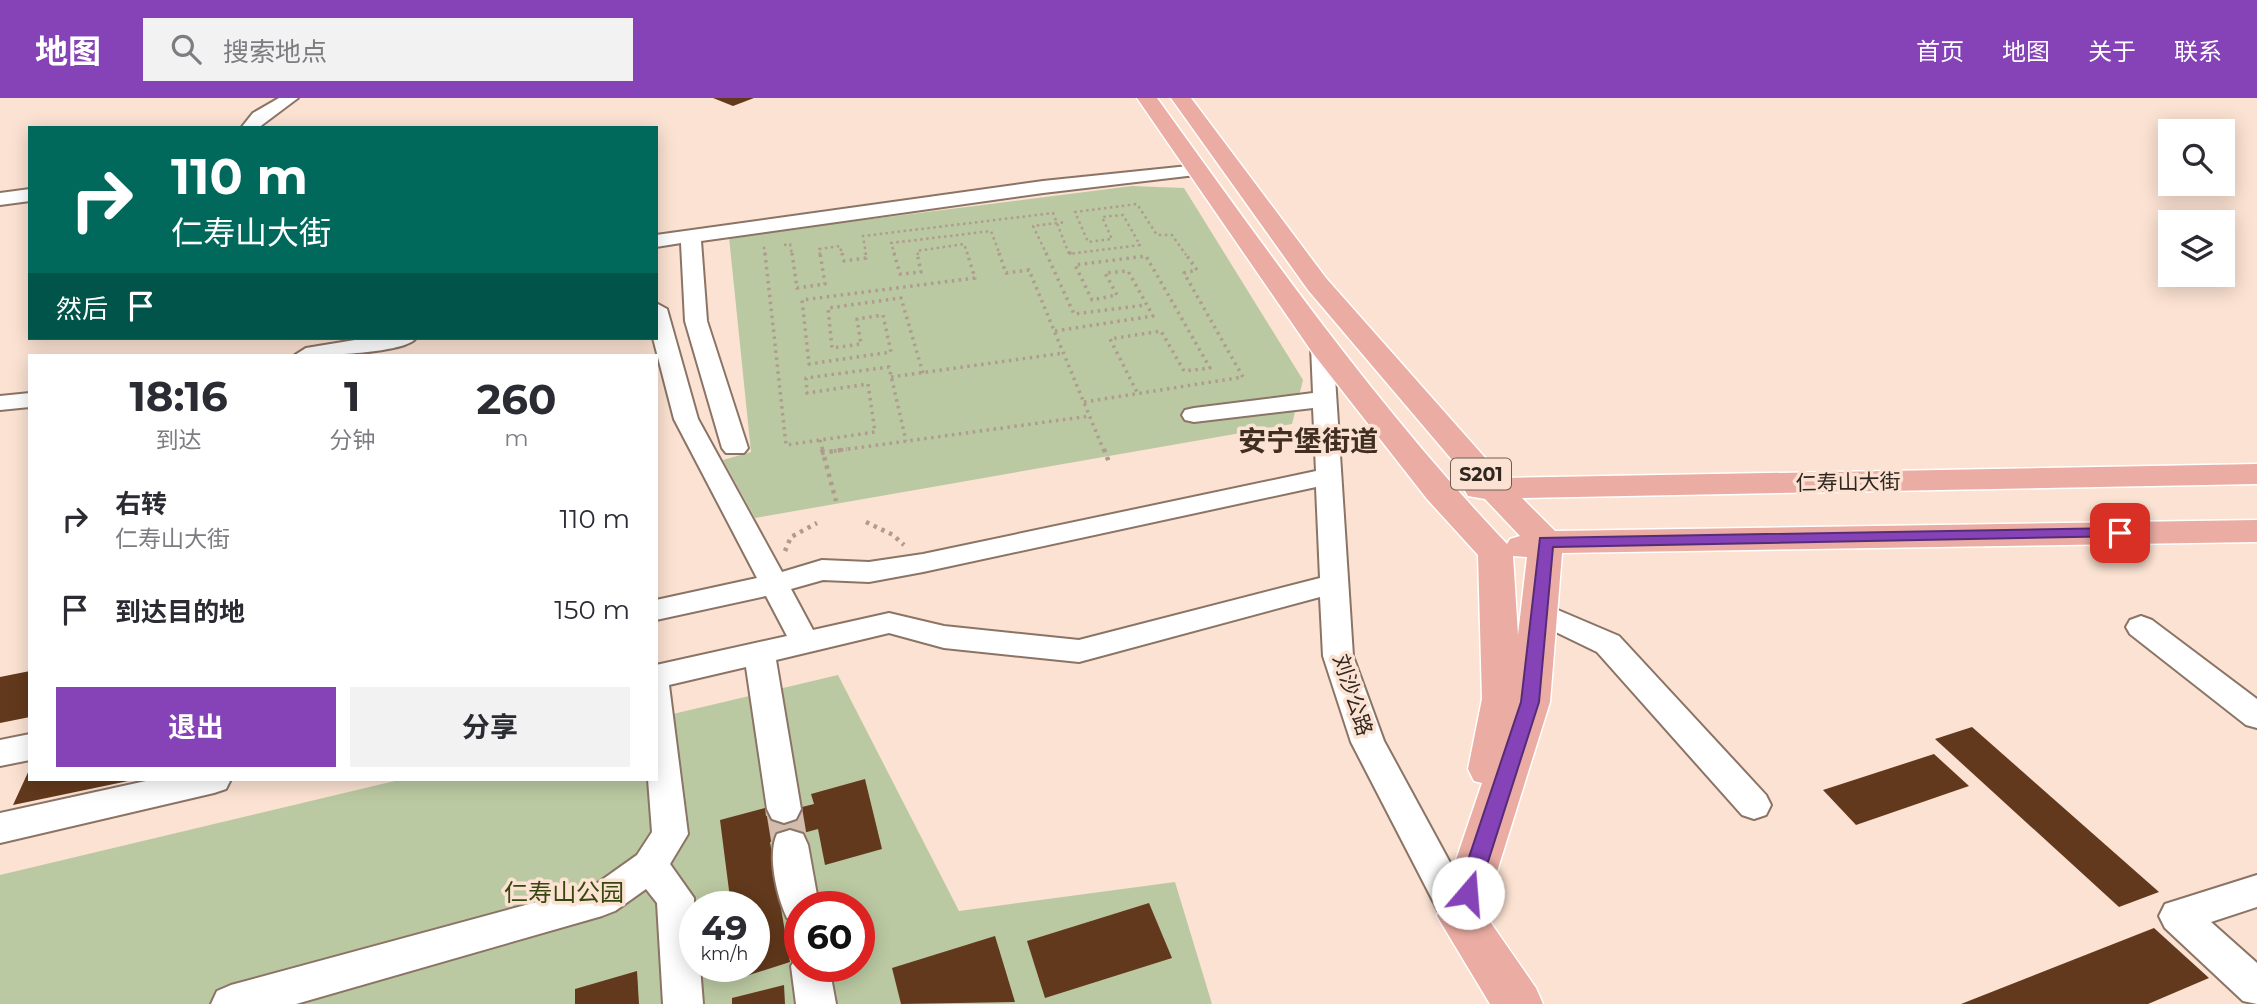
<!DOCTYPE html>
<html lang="zh">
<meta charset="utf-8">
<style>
:root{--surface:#fff;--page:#f2f2f3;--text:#2b2b33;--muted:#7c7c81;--accent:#8543b7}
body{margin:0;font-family:Montserrat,"Noto Sans SC",sans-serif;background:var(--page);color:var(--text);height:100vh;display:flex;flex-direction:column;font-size:26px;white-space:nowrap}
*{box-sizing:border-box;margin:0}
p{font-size:23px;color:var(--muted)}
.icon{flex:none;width:38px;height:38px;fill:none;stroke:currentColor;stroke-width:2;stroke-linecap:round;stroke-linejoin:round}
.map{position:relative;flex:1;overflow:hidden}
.side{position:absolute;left:28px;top:256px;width:630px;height:427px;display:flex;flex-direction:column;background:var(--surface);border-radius:0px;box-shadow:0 4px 18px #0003}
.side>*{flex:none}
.hud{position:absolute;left:28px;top:28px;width:630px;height:214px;border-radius:0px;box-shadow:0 4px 18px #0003;background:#00695c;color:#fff;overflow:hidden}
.controls{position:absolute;left:2158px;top:21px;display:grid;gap:14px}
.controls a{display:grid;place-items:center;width:77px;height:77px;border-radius:0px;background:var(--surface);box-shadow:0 4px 18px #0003;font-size:35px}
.speed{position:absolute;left:679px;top:793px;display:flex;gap:14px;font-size:35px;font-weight:700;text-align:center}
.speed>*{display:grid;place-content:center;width:91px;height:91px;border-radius:50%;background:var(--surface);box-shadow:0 4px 18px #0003;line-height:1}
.speed small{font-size:18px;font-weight:400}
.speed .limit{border:10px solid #d22;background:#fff;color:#111}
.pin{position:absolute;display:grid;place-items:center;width:60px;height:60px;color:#fff;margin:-30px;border-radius:14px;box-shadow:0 4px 10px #0006}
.me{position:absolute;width:77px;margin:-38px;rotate:18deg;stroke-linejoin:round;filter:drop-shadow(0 0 5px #0008)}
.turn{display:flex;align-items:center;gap:24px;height:147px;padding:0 28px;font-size:32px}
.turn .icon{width:91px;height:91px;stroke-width:2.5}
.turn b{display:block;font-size:49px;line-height:60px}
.then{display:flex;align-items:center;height:66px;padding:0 28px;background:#0003;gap:14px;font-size:26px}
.eta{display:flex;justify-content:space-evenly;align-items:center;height:119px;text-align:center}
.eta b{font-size:42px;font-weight:700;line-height:49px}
.primary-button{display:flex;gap:14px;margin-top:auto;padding:14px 28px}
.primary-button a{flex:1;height:80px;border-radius:0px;background:var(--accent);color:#fff;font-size:28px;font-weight:700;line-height:80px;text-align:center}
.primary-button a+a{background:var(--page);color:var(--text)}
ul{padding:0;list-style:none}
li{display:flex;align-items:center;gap:21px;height:91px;padding:0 28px}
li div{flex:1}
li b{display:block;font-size:26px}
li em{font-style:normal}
header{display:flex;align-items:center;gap:42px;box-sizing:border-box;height:98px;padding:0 35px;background:var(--accent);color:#fff}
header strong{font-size:33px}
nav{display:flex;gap:38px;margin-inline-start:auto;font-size:24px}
.search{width:490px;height:63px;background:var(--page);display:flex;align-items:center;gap:18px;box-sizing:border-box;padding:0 24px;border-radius:0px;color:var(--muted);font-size:26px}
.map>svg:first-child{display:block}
.green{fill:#bbc9a2;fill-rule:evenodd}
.building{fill:#62391c}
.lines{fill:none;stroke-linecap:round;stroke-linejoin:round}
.minor-tunnel{stroke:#d2bcae;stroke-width:36;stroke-dasharray:36 18;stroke-linecap:butt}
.minor-casing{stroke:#8b7466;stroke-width:4}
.major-casing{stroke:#fff;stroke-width:3}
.path-far2{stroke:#af9b8f;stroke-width:2.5;stroke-dasharray:2.5 3.5;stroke-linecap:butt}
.path-far1{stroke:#af9b8f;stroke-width:3.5;stroke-dasharray:2.5 4.5;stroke-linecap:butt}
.path{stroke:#af9b8f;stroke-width:4.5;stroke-dasharray:3.5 5;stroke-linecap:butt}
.minor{fill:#fff;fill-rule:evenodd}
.major{fill:#eaaca3;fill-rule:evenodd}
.route{fill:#8543b7;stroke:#562c77;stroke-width:2}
.labels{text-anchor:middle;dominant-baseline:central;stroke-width:7;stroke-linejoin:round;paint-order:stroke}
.shield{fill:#fbe2d2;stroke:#6d5e55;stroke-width:2}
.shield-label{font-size:19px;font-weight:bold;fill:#302620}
.street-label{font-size:21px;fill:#302620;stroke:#fbe2d2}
.near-park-label{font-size:24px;fill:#37460d;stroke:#fbe2d2}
.district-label{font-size:28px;font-weight:bold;fill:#412e22;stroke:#fbe2d2}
</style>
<header>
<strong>地图</strong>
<div class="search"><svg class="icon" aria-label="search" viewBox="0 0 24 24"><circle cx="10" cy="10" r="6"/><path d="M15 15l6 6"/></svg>搜索地点</div>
<nav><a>首页</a><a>地图</a><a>关于</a><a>联系</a></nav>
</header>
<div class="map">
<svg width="2257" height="906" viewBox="0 0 2257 906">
<rect width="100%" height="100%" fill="#fbe2d2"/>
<g class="green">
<polygon points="1132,88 1184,90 1303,282 1292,326 755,420 723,362 751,354 729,139"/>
<path d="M838,577l121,236 216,-29 37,122h-1212v-129l403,-96h253v-61zM695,808h59v60h-59zM800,808h59v60h-59z"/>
</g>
<g class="building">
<polygon points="713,0 754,0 733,8"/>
<polygon points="30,573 30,619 0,625 0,579"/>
<polygon points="1972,629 2159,794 2119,809 1935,641"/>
<polygon points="1934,656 1969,688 1856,727 1823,692"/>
<polygon points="30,670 30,681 133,682 13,707"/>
<polygon points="865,681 882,751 825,767 818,731 770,744 790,864 740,880 739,868 754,868 754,808 731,808 720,722 765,710 766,718 814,706 811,696"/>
<polygon points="1149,805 1172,860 1045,900 1027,843"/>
<polygon points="2154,830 2209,880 2148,906 1961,906"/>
<polygon points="995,838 1015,904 901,906 892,870"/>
<polygon points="637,873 639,906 575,906 575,891"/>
<polygon points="784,887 785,906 732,906 732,900"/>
</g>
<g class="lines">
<polyline class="minor-tunnel" points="784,711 790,747"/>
<g class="minor-casing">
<g id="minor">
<polygon points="279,0 298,0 258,30 241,30 253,15"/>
<polygon points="1198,67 1204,68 1207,72 1204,76 1043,95 701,143 707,223 748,350 744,355 726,355 722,350 685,223 681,145 656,149 656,137 1043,83"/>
<polygon points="30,91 30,103 0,107 0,95"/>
<path d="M656,205l11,6 31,110 84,153 40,-12 47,2 54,-8 393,-83 -3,-63 -119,14 -9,-2 -3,-5 3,-5 9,-2 119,-15 -2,-47 11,-7 8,2 3,5 20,310 31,85 95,175 -6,12 -13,5 -13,-5 -96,-186 -28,-86 -3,-59 -241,65 -135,-14 -55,-15 -113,27 25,149 -5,10 -12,4 -12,-4 -5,-10 -21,-142 -77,18 19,149 -18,30 24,34 1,68h5l3,38h-40l-6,-101 -11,-14 -31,22 -13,5 -306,88h-85l6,-13 14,-6 361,-98 45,-32 15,-23 -4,-53h8v-114l131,-29 -21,-40 -110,24v-20l101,-22 -83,-159 -21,-81h3zM1316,389l4,91 -241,62 -135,-14 -55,-13 -76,17 -22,-41 32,-9 46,2 54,-10z"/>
<path d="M367,240h49c-11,16 -101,18 -121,17l11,-7z"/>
<polygon points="30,295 30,309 0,312 0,298"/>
<polygon points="1539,504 1619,538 1766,697 1771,707 1766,717 1754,721 1742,717 1597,554 1529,521 1524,514 1529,507"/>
<polygon points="2141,518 2152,522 2257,601 2257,630 2246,627 2130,536 2126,529 2130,522"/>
<polygon points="30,636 30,662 0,668 0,642"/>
<polygon points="155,681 231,681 226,691 214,695 0,745 0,715"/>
<path d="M790,732l13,4 5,11 11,61h-19v16l-13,-4c-10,-21 -20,-63 -10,-84z"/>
<polygon points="2257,777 2257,809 2211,824 2257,865 2257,906 2243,903 2165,830 2159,818 2165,806"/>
<polygon points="800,854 800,868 829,868 836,906 796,906 791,868"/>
</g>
</g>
<g class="major-casing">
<path id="major" d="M1137,0h20c111,154 219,308 350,446l3,-5 10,-3 -35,-37 -17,-3 -4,-7 6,-8 -162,-191 -137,-192h20l135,180 177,200 754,-14v20l-735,14 33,33 702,-11v22l-695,11 -12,149 -66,211 52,75 7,16h-53l-53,-88 45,-133 -8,-2 -6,-12 14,-70 -4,-144 -51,-56 -115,-147zM1513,458l14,1 -9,78z"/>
</g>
<g class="path-far2">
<polyline points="784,147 790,146 792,157"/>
<polyline points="765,157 764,150 769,149"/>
<polyline points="820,157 819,151 840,148 842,157"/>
<polyline points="866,157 863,138 1053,115 1069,156 1140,147 1123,117 1102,119 1112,141 1088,144 1075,114 1137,106 1157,137 1172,137 1186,157"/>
<polyline points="895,157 891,145 991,133 1000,157"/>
<polyline points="918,157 917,153 964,146 968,157"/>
<polyline points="1047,157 1033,128 1066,124"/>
</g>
<g class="path-far1">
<polyline points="765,155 786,347 875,334 868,286 807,295 806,280 889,269 906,343"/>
<polyline points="792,155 797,190 825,186 820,155"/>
<polyline points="842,155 844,163 866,160 865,155"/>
<polyline points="894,155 900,176 921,174 917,155"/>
<polyline points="999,155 1006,175 1029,172 1104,353"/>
<polyline points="1046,155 1074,216 1146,207"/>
<polyline points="1069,155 1073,155"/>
<polyline points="1055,233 1153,218 1128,173 1105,175 1117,197 1092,202 1075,167 1146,158 1210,270 1184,273 1161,233 1110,241 1138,296"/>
<polyline points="923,275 901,200 828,210 832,250 861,246 857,221 883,217 891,254 809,266 802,202 975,180 967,155"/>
<polyline points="891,279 1064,255"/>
<polyline points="1084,304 1243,279 1184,175 1197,172 1185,155"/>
<polyline points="820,342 823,353"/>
<polyline points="834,353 1090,318"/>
</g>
<g class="path">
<polyline points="822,351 836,403"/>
<polyline points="1104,351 1110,367"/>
<polyline points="821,355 847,351"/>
<polyline points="866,424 893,437 904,447"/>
<polyline points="785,453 791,439 817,425"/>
</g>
<use href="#minor" class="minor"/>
<use href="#major" class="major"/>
</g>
<polygon class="route" points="2120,430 2128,435 2126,438 1553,449 1539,604 1478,795 1475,801 1468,804 1460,801 1457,795 1521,604 1540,440"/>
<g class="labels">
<rect class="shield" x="1451" y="360.5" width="60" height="31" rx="5"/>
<g class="shield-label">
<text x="1481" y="376">S201</text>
</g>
<g class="street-label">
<text transform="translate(1848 384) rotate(-1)">仁寿山大街</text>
<text transform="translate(1353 597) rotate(72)">刘沙公路</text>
</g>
<g class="near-park-label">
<text x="564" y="794">仁寿山公园</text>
</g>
<g class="district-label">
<text x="1308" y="343">安宁堡街道</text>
</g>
</g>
</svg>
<div class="controls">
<a><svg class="icon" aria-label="search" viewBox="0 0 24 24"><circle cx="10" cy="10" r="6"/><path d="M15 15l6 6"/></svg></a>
<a><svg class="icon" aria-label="layers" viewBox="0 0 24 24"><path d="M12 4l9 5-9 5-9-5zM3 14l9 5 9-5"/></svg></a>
</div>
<div class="speed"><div>49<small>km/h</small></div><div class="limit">60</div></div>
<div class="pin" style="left:2120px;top:435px;background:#d93025"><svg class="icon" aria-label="arrive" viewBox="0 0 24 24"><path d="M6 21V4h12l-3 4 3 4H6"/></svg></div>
<svg class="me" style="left:1468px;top:795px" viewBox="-20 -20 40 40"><circle r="19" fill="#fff"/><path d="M0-13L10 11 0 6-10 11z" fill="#8543b7"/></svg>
<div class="hud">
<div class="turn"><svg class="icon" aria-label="right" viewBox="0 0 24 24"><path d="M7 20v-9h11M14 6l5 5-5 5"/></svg><div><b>110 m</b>仁寿山大街</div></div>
<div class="then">然后<svg class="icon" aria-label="arrive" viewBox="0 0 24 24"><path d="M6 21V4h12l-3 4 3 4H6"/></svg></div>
</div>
<section class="side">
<div class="eta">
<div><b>18:16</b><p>到达</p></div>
<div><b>1</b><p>分钟</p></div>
<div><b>260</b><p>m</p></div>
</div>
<ul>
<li><svg class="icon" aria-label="right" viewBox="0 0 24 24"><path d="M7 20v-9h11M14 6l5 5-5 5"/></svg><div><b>右转</b><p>仁寿山大街</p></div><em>110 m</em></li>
<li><svg class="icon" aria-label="arrive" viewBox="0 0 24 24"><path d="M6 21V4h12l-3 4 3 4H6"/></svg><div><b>到达目的地</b></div><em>150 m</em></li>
</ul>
<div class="primary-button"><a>退出</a><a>分享</a></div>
</section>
</div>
